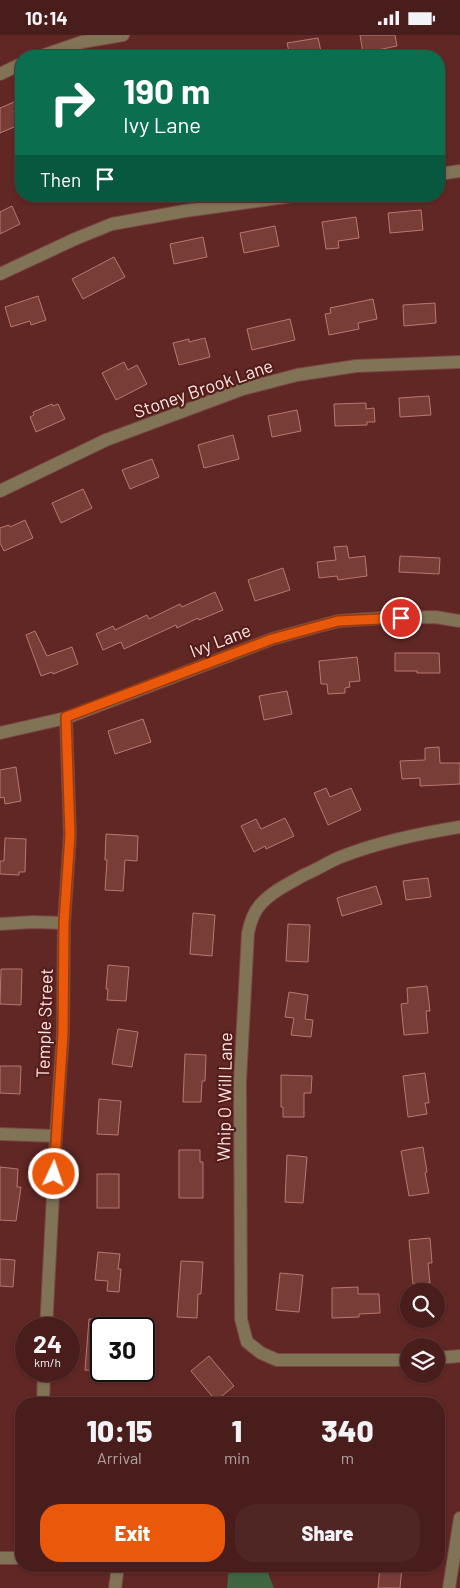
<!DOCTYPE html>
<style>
:root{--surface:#491d1b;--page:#502624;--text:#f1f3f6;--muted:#b1a2a3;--line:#613b3a;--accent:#ea580c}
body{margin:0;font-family:Barlow,sans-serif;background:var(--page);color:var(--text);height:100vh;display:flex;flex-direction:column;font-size:19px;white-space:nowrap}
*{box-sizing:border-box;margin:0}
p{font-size:16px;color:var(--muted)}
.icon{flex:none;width:28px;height:28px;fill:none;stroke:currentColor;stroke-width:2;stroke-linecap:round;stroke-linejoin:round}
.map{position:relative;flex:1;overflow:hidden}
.details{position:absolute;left:15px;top:1362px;width:430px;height:175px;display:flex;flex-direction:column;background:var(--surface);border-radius:20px;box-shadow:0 1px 4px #0004,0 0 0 1px var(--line)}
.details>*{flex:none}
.top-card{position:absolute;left:15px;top:15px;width:430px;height:152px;border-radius:20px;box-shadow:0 1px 4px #0004,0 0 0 1px var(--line);background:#0b6e4f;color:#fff;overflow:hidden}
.tools{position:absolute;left:400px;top:1248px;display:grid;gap:10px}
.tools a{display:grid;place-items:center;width:45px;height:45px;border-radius:50%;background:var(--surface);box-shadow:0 1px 4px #0004,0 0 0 1px var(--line);font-size:25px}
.speed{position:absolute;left:15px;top:1282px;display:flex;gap:10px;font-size:25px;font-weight:700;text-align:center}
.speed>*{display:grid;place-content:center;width:65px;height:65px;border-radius:50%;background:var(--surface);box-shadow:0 1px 4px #0004,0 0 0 1px var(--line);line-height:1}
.speed small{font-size:12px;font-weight:400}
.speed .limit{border:2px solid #111;border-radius:8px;background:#fff;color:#111}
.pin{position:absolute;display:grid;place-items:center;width:42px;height:42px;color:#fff;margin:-21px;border:2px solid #fff;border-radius:50%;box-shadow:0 1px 5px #0007}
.me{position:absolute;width:55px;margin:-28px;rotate:3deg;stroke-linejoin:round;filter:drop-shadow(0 0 4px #0008)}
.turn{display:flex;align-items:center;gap:18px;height:105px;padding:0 25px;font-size:22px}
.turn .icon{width:65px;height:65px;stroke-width:2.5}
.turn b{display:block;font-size:35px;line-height:42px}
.then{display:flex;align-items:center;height:48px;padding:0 25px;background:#0003;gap:10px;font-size:19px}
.eta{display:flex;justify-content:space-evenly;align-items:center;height:85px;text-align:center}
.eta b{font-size:30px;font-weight:800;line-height:35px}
.action{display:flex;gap:10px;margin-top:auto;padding:10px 25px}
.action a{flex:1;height:58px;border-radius:20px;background:var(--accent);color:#fff;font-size:20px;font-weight:800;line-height:58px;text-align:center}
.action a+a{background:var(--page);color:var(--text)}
.status{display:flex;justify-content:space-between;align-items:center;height:35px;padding:0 25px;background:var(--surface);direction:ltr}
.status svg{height:14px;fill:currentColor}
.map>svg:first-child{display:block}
.green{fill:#3f6641}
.building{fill:#793d38;stroke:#b97770}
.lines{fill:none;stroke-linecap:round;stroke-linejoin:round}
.street-casing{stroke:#7a4643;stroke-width:14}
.street{stroke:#817356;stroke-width:12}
.route-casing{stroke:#983908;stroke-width:12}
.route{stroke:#ea580c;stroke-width:9}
.labels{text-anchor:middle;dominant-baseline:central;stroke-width:4.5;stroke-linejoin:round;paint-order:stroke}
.street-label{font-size:18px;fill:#fde6e4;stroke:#551d1a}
</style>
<div class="status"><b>10:14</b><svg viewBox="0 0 49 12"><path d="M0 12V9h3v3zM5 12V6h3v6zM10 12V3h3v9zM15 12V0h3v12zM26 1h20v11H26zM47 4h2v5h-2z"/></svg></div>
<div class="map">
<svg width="460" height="1553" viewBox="0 0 460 1553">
<rect width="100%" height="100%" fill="#612724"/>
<polygon class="green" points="229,1531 267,1531 269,1541 274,1553 227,1553"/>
<g class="building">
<polygon points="360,0 395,0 397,11 363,18"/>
<polygon points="318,3 322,21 290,21 287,8"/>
<polygon points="21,64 21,89 0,98 0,73"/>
<polygon points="12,171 20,189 0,199 0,177"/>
<polygon points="421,175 423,195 390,198 388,178"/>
<polygon points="356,182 359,203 338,206 339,213 326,214 322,187"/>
<polygon points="275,191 279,211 244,218 240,198"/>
<polygon points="203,202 207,222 174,229 170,209"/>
<polygon points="114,222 125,242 83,264 72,244"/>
<polygon points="38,261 46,285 31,290 30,286 11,292 5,272"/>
<polygon points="373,264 377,284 358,288 359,294 329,300 325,279 331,278 330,273"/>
<polygon points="435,268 436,288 404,291 403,270"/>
<polygon points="290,284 295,305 252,315 247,294"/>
<polygon points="205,303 210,322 179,330 173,308 189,304 189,307"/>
<polygon points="124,327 128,335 137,330 147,349 116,365 102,338"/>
<polygon points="429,361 431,380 400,382 399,363"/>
<polygon points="366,368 366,374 374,373 375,387 367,387 367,390 335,391 334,369"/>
<polygon points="52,369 53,371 58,369 65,384 36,397 30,382 34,380 33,377"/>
<polygon points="297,375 301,396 272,402 268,381"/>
<polygon points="233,400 239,424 204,433 198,410"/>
<polygon points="152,424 159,442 130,454 122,435"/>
<polygon points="83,454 92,473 61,488 52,468"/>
<polygon points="25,485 33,503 4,516 0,508 0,493 9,490 10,492"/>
<polygon points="347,511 349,523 365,521 367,541 338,545 337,541 319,543 317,527 336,525 334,512"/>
<polygon points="400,521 440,523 439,539 399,537"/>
<polygon points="283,533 290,555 255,566 248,545"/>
<polygon points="215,557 223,575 199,585 198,583 177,593 176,590 124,614 121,607 103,615 96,599 113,591 115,595 147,580 149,584 180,569 182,572"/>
<polygon points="35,596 47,621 72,612 78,629 53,639 52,637 41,641 26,600"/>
<polygon points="395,618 439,618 440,638 417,638 417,636 395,636"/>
<polygon points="357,622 360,646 349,647 350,652 345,653 345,658 328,659 327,649 321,649 319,626"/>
<polygon points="287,656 292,679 264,685 259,661"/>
<polygon points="143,684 151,707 115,719 108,696"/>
<polygon points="439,712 440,728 460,728 460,749 420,751 420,743 402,744 400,726 425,725 425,713"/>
<polygon points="16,732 21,766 5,769 4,762 0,763 0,735"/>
<polygon points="326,753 330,762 351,753 361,775 328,790 314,758"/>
<polygon points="285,783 294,801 266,814 265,811 254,817 241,791 256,784 261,794"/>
<polygon points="106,799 138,801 137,826 125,825 123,856 105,855 107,825 105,825"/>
<polygon points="5,803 26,804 25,837 19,837 19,840 0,839 0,826 4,826"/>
<polygon points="428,843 431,862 406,865 403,846"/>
<polygon points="376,851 382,869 342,881 337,863"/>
<polygon points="193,878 215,880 212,921 190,919"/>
<polygon points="288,889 310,890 308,927 286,926"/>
<polygon points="108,930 129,932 126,966 107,965 108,954 106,954"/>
<polygon points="1,934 22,934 21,970 0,969"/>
<polygon points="427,951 430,976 426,976 428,998 404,1000 401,969 408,968 407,953"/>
<polygon points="289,957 308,960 305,984 313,985 311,1002 291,1000 294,983 285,982"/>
<polygon points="118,994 138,997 132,1032 112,1029"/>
<polygon points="185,1019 206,1020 205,1046 202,1046 201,1067 183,1067"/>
<polygon points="0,1031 21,1031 20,1059 0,1058"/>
<polygon points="425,1038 429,1068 425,1068 427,1079 408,1082 403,1041"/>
<polygon points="281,1040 312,1041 311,1058 304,1058 304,1082 283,1082 283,1072 281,1072"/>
<polygon points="99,1064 121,1066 118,1100 97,1099"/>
<polygon points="423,1112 427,1137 425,1138 429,1158 409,1161 401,1116"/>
<polygon points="179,1115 200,1115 200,1127 203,1127 203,1163 179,1163"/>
<polygon points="287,1120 307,1122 303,1168 285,1167"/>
<polygon points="0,1132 18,1134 17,1152 21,1152 16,1186 0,1185"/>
<rect x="97" y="1139" width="22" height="34"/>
<polygon points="430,1203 432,1228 428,1228 430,1248 413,1249 409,1205"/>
<polygon points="98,1217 120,1219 118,1234 121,1234 119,1257 107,1256 108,1246 95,1245"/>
<polygon points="0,1224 15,1225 13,1252 0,1251"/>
<polygon points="181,1226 203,1227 201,1259 198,1259 197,1283 177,1282"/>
<polygon points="280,1238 303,1240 299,1277 276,1275"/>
<polygon points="358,1252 358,1259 379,1259 380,1278 359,1279 359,1282 332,1283 332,1253"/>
<polygon points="89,1284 101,1284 101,1336 85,1335"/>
<polygon points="209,1321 234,1351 216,1366 191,1336"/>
<polygon points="380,1531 402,1531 400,1553 378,1553"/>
</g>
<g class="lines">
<g class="street-casing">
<g id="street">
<polyline points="41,21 82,7 123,0"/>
<polyline points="0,39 21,29"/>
<polyline points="439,139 460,136"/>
<polyline points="0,239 75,204 112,189 185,176 293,161"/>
<polyline points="0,456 106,405 243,354 297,340 356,331 460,327"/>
<polyline points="0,698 66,683 272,604 338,586 384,583 435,582 460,586"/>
<polyline points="0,889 33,887 64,888"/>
<polyline points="0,1099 56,1101"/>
<polyline points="46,1294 56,1101 63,998 64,888 70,800 66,683"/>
<polyline points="436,1323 460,1321"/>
<path d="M409,1325h-132l-16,-7 -14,-11 -6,-23 -1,-238 8,-148c2,-10 5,-20 12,-28 11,-13 30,-22 44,-30 12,-5 23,-12 34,-17 40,-16 80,-24 122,-31"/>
<polyline points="43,1369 44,1336"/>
<polyline points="0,1523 21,1523"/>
<polyline points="115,1553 118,1531"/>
<polyline points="449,1553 460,1483"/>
</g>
</g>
<use href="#street" class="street"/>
</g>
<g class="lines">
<g class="route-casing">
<polyline id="route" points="54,1139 63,998 64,888 70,800 66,682 272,604 338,586 401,583"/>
</g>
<use href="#route" class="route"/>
</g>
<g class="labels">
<g class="street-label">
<text transform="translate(203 353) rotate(-19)">Stoney Brook Lane</text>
<text transform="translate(220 605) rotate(-21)">Ivy Lane</text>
<text transform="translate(44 988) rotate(-88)">Temple Street</text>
<text transform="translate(224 1062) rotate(-89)">Whip O Will Lane</text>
</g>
</g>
</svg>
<div class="tools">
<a><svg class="icon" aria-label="search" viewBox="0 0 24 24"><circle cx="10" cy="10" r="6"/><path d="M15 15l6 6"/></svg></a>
<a><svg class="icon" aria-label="layers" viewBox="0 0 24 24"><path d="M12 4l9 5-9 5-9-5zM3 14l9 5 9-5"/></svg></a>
</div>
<div class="speed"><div>24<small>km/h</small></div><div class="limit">30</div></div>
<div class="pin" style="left:401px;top:583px;background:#d93025"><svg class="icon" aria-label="arrive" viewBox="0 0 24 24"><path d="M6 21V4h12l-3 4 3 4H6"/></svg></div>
<svg class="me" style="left:54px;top:1139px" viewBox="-20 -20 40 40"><circle r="17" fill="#ea580c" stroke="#fff" stroke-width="3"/><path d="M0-11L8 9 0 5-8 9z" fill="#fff"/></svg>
<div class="top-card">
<div class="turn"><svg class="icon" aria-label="right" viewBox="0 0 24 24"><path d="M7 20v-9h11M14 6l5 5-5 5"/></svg><div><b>190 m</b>Ivy Lane</div></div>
<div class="then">Then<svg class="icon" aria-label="arrive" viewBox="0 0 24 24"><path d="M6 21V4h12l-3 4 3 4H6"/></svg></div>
</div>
<section class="details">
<div class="eta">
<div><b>10:15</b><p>Arrival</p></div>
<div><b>1</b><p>min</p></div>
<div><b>340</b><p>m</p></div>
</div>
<div class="action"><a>Exit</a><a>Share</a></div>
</section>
</div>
